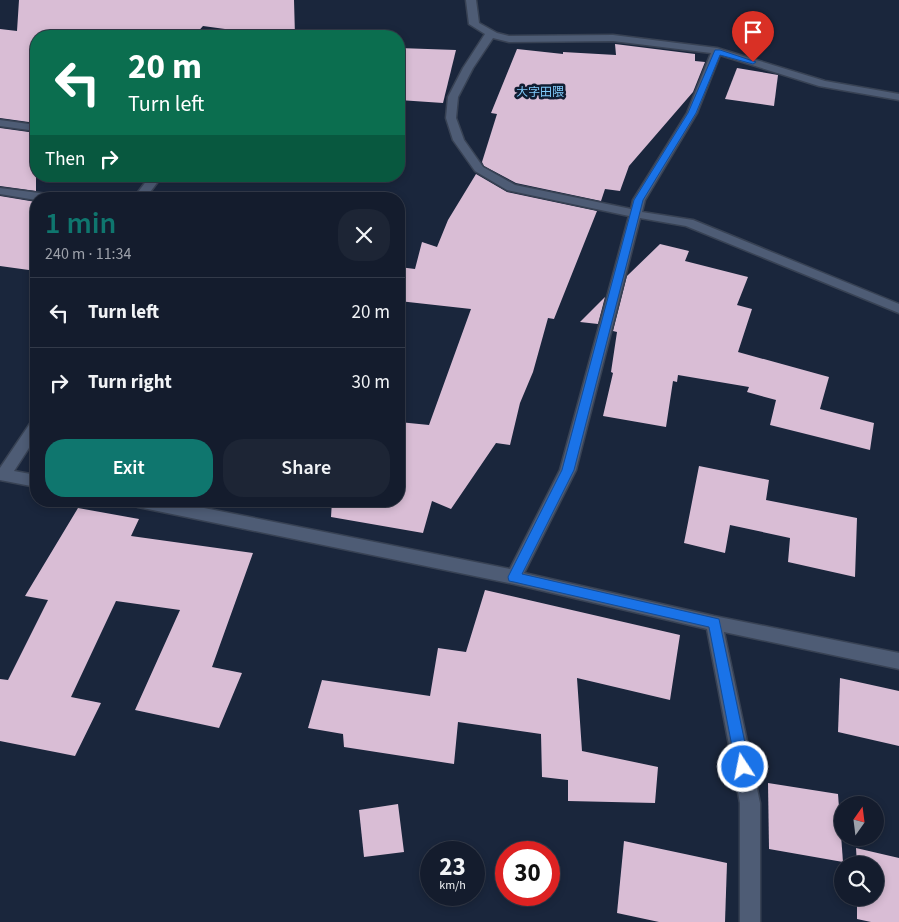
<!DOCTYPE html>
<meta charset="utf-8">
<style>
:root{--surface:#141c2d;--page:#1d2535;--text:#f1f3f6;--muted:#9da1aa;--line:#333a49;--accent:#0f766e}
body{margin:0;font-family:"Source Sans 3","Noto Sans JP",sans-serif;background:var(--page);color:var(--text);height:100vh;display:flex;flex-direction:column;font-size:19px;white-space:nowrap}
*{box-sizing:border-box;margin:0}
p{font-size:16px;color:var(--muted)}
.icon{flex:none;width:28px;height:28px;fill:none;stroke:currentColor;stroke-width:2;stroke-linecap:round;stroke-linejoin:round}
.map{position:relative;flex:1;overflow:hidden}
.drawer{position:absolute;left:30px;top:192px;width:375px;height:315px;display:flex;flex-direction:column;background:var(--surface);border-radius:20px;box-shadow:0 2px 8px #0003,0 0 0 1px var(--line)}
.drawer>*{flex:none}
.guide{position:absolute;left:30px;top:30px;width:375px;height:152px;border-radius:20px;box-shadow:0 2px 8px #0003,0 0 0 1px var(--line);background:#0b6e4f;color:#fff;overflow:hidden}
.needle{width:32px;rotate:14deg}
.fabs{position:absolute;left:834px;top:796px;display:grid;gap:10px}
.fabs a{display:grid;place-items:center;width:50px;height:50px;border-radius:50%;background:var(--surface);box-shadow:0 2px 8px #0003,0 0 0 1px var(--line);font-size:25px}
.speed{position:absolute;left:420px;top:841px;display:flex;gap:10px;font-size:25px;font-weight:700;text-align:center}
.speed>*{display:grid;place-content:center;width:65px;height:65px;border-radius:50%;background:var(--surface);box-shadow:0 2px 8px #0003,0 0 0 1px var(--line);line-height:1}
.speed small{font-size:12px;font-weight:400}
.speed .limit{border:8px solid #d22;background:#fff;color:#111}
.pin{position:absolute;display:grid;place-items:center;width:42px;height:42px;color:#fff;margin:-51px -21px;border-radius:50% 50% 50% 0;rotate:-45deg;box-shadow:0 0 5px #0007}
.pin .icon{rotate:45deg}
.me{position:absolute;width:55px;margin:-28px;rotate:349deg;stroke-linejoin:round;filter:drop-shadow(0 0 4px #0008)}
.turn{display:flex;align-items:center;gap:18px;height:105px;padding:0 15px;font-size:22px}
.turn .icon{width:65px;height:65px;stroke-width:2.5}
.turn b{display:block;font-size:35px;line-height:42px}
.then{display:flex;align-items:center;height:48px;padding:0 15px;background:#0003;gap:10px;font-size:19px}
.round{display:grid;place-items:center;flex:none;width:52px;height:52px;border-radius:20px;background:var(--page)}
.head{display:flex;align-items:center;justify-content:space-between;height:85px;padding:0 15px}
h1{font-size:30px;font-weight:600;line-height:38px;color:var(--accent)}
.primary-button{display:flex;gap:10px;margin-top:auto;padding:10px 15px}
.primary-button a{flex:1;height:58px;border-radius:20px;background:var(--accent);color:#fff;font-size:20px;font-weight:600;line-height:58px;text-align:center}
.primary-button a+a{background:var(--page);color:var(--text)}
ul{padding:0;list-style:none}
li{display:flex;align-items:center;gap:15px;height:70px;padding:0 15px;border-top:1px solid var(--line)}
li div{flex:1}
li b{display:block;font-size:19px}
li em{font-style:normal}
.map>svg:first-child{display:block}
.building{fill:#d9bdd5}
.lines{fill:none;stroke-linecap:round;stroke-linejoin:round}
.minor-casing{stroke:#384254;stroke-width:3}
.minor{fill:#4e5c75;fill-rule:evenodd}
.route{fill:#1a73e8;stroke:#114b97}
.labels{text-anchor:middle;dominant-baseline:central;stroke-width:5;stroke-linejoin:round;paint-order:stroke}
.far-quarter-label{font-size:12px;fill:#80cafa;stroke:#111d32}
</style>
<div class="map">
<svg width="899" height="922" viewBox="0 0 899 922">
<rect width="100%" height="100%" fill="#1a263c"/>
<g class="building">
<polygon points="19,0 294,0 295,36 275,36 203,26 194,36 36,36 36,123 0,118 0,29 17,31"/>
<polygon points="615,44 695,54 695,61 705,62 693,92 629,166 620,191 605,189 601,201 516,183 484,166 482,162 497,114 491,113 517,49 563,54 563,52 616,55"/>
<polygon points="399,48 456,50 443,103 399,100"/>
<polygon points="737,68 778,75 774,106 725,99"/>
<polygon points="0,128 36,133 36,191 0,186"/>
<polygon points="476,174 507,192 597,211 554,319 548,318 533,372 520,403 510,445 496,443 451,509 432,501 423,533 331,517 332,501 399,501 399,422 429,425 471,309 399,301 399,267 415,269 422,242 437,247 448,220"/>
<polygon points="0,196 36,202 36,271 0,266"/>
<polygon points="660,244 689,251 685,261 748,277 737,305 752,309 738,352 829,377 820,409 874,423 870,450 770,425 776,400 747,392 749,387 678,375 677,382 673,381 666,427 603,416 613,373 611,372 617,332 613,331 627,276"/>
<polygon points="605,297 598,324 580,322"/>
<polygon points="699,466 769,480 766,500 857,518 855,577 788,562 790,538 730,525 725,553 684,543"/>
<polygon points="78,508 139,519 131,536 253,553 212,667 242,673 219,728 135,710 180,610 116,601 71,697 101,703 75,756 0,741 0,679 8,680 48,600 25,596"/>
<polygon points="485,590 680,635 670,700 577,678 582,751 658,767 655,803 568,801 568,780 542,777 541,734 458,722 454,764 344,747 343,734 308,728 322,680 430,696 438,648 466,652"/>
<polygon points="840,678 899,691 899,746 838,732"/>
<polygon points="768,783 838,794 843,862 769,849"/>
<polygon points="398,804 404,852 364,857 359,810"/>
<polygon points="624,841 727,863 725,922 659,922 617,913"/>
<polygon points="856,848 899,858 899,922 871,922 857,919 857,898 875,898 875,865 857,865"/>
</g>
<g class="lines">
<g class="minor-casing">
<g id="minor">
<path d="M466,0h10l3,23 18,10 12,3 104,-1 104,13 108,33 74,13v6l-80,-14 -99,-31 -23,58 -52,87 -3,12 51,8 206,84v9l-213,-87 -46,-8 -64,252 -52,103 190,43 185,37v16l-175,-37 36,171v119h-20v-119l-33,-174 -193,-45 -376,-77 -5,-2 -3,-4h39l341,68 50,-99 69,-254 -122,-26 -32,-19 -22,-31 -7,-22 2,-21 15,-29 22,-34 -16,-10zM493,38l16,4 104,-1 98,12 -24,60 -54,87 -2,9 -116,-24 -32,-18 -19,-27 -8,-22 2,-21 15,-29z"/>
<polygon points="0,120 36,125 36,131 0,126"/>
<polygon points="150,176 162,176 145,199 133,199"/>
<polygon points="0,188 55,195 61,199 36,200 0,194"/>
<polygon points="36,421 36,437 14,471 36,475 36,487 0,480 0,468 31,422"/>
</g>
</g>
<use href="#minor" class="minor"/>
</g>
<polygon class="route" points="715,50 720,50 756,62 753,64 720,55 696,113 643,200 574,470 522,574 719,619 750,767 748,772 743,774 738,772 736,767 709,627 514,582 509,581 508,577 562,470 634,200 688,113"/>
<g class="labels">
<g class="far-quarter-label">
<text x="540" y="92">大字田隈</text>
</g>
</g>
</svg>
<div class="fabs">
<a><svg class="needle" viewBox="-14 -14 28 28"><path d="M0-13l5 13h-10z" fill="#e53935"/><path d="M0 13l5-13h-10z" fill="#9da1aa"/></svg></a>
<a><svg class="icon" aria-label="search" viewBox="0 0 24 24"><circle cx="10" cy="10" r="6"/><path d="M15 15l6 6"/></svg></a>
</div>
<div class="speed"><div>23<small>km/h</small></div><div class="limit">30</div></div>
<div class="pin" style="left:753px;top:62px;background:#d93025"><svg class="icon" aria-label="arrive" viewBox="0 0 24 24"><path d="M6 21V4h12l-3 4 3 4H6"/></svg></div>
<svg class="me" style="left:743px;top:767px" viewBox="-20 -20 40 40"><circle r="17" fill="#1a73e8" stroke="#fff" stroke-width="3"/><path d="M0-11L8 9 0 5-8 9z" fill="#fff"/></svg>
<div class="guide">
<div class="turn"><svg class="icon" aria-label="left" viewBox="0 0 24 24"><path d="M17 20v-9H6M10 6l-5 5 5 5"/></svg><div><b>20 m</b>Turn left</div></div>
<div class="then">Then<svg class="icon" aria-label="right" viewBox="0 0 24 24"><path d="M7 20v-9h11M14 6l5 5-5 5"/></svg></div>
</div>
<section class="drawer">
<div class="head"><div><h1>1 min</h1><p>240 m · 11:34</p></div><a class="round"><svg class="icon" aria-label="close" viewBox="0 0 24 24"><path d="M6 6l12 12M18 6L6 18"/></svg></a></div>
<ul>
<li><svg class="icon" aria-label="left" viewBox="0 0 24 24"><path d="M17 20v-9H6M10 6l-5 5 5 5"/></svg><div><b>Turn left</b></div><em>20 m</em></li>
<li><svg class="icon" aria-label="right" viewBox="0 0 24 24"><path d="M7 20v-9h11M14 6l5 5-5 5"/></svg><div><b>Turn right</b></div><em>30 m</em></li>
</ul>
<div class="primary-button"><a>Exit</a><a>Share</a></div>
</section>
</div>
